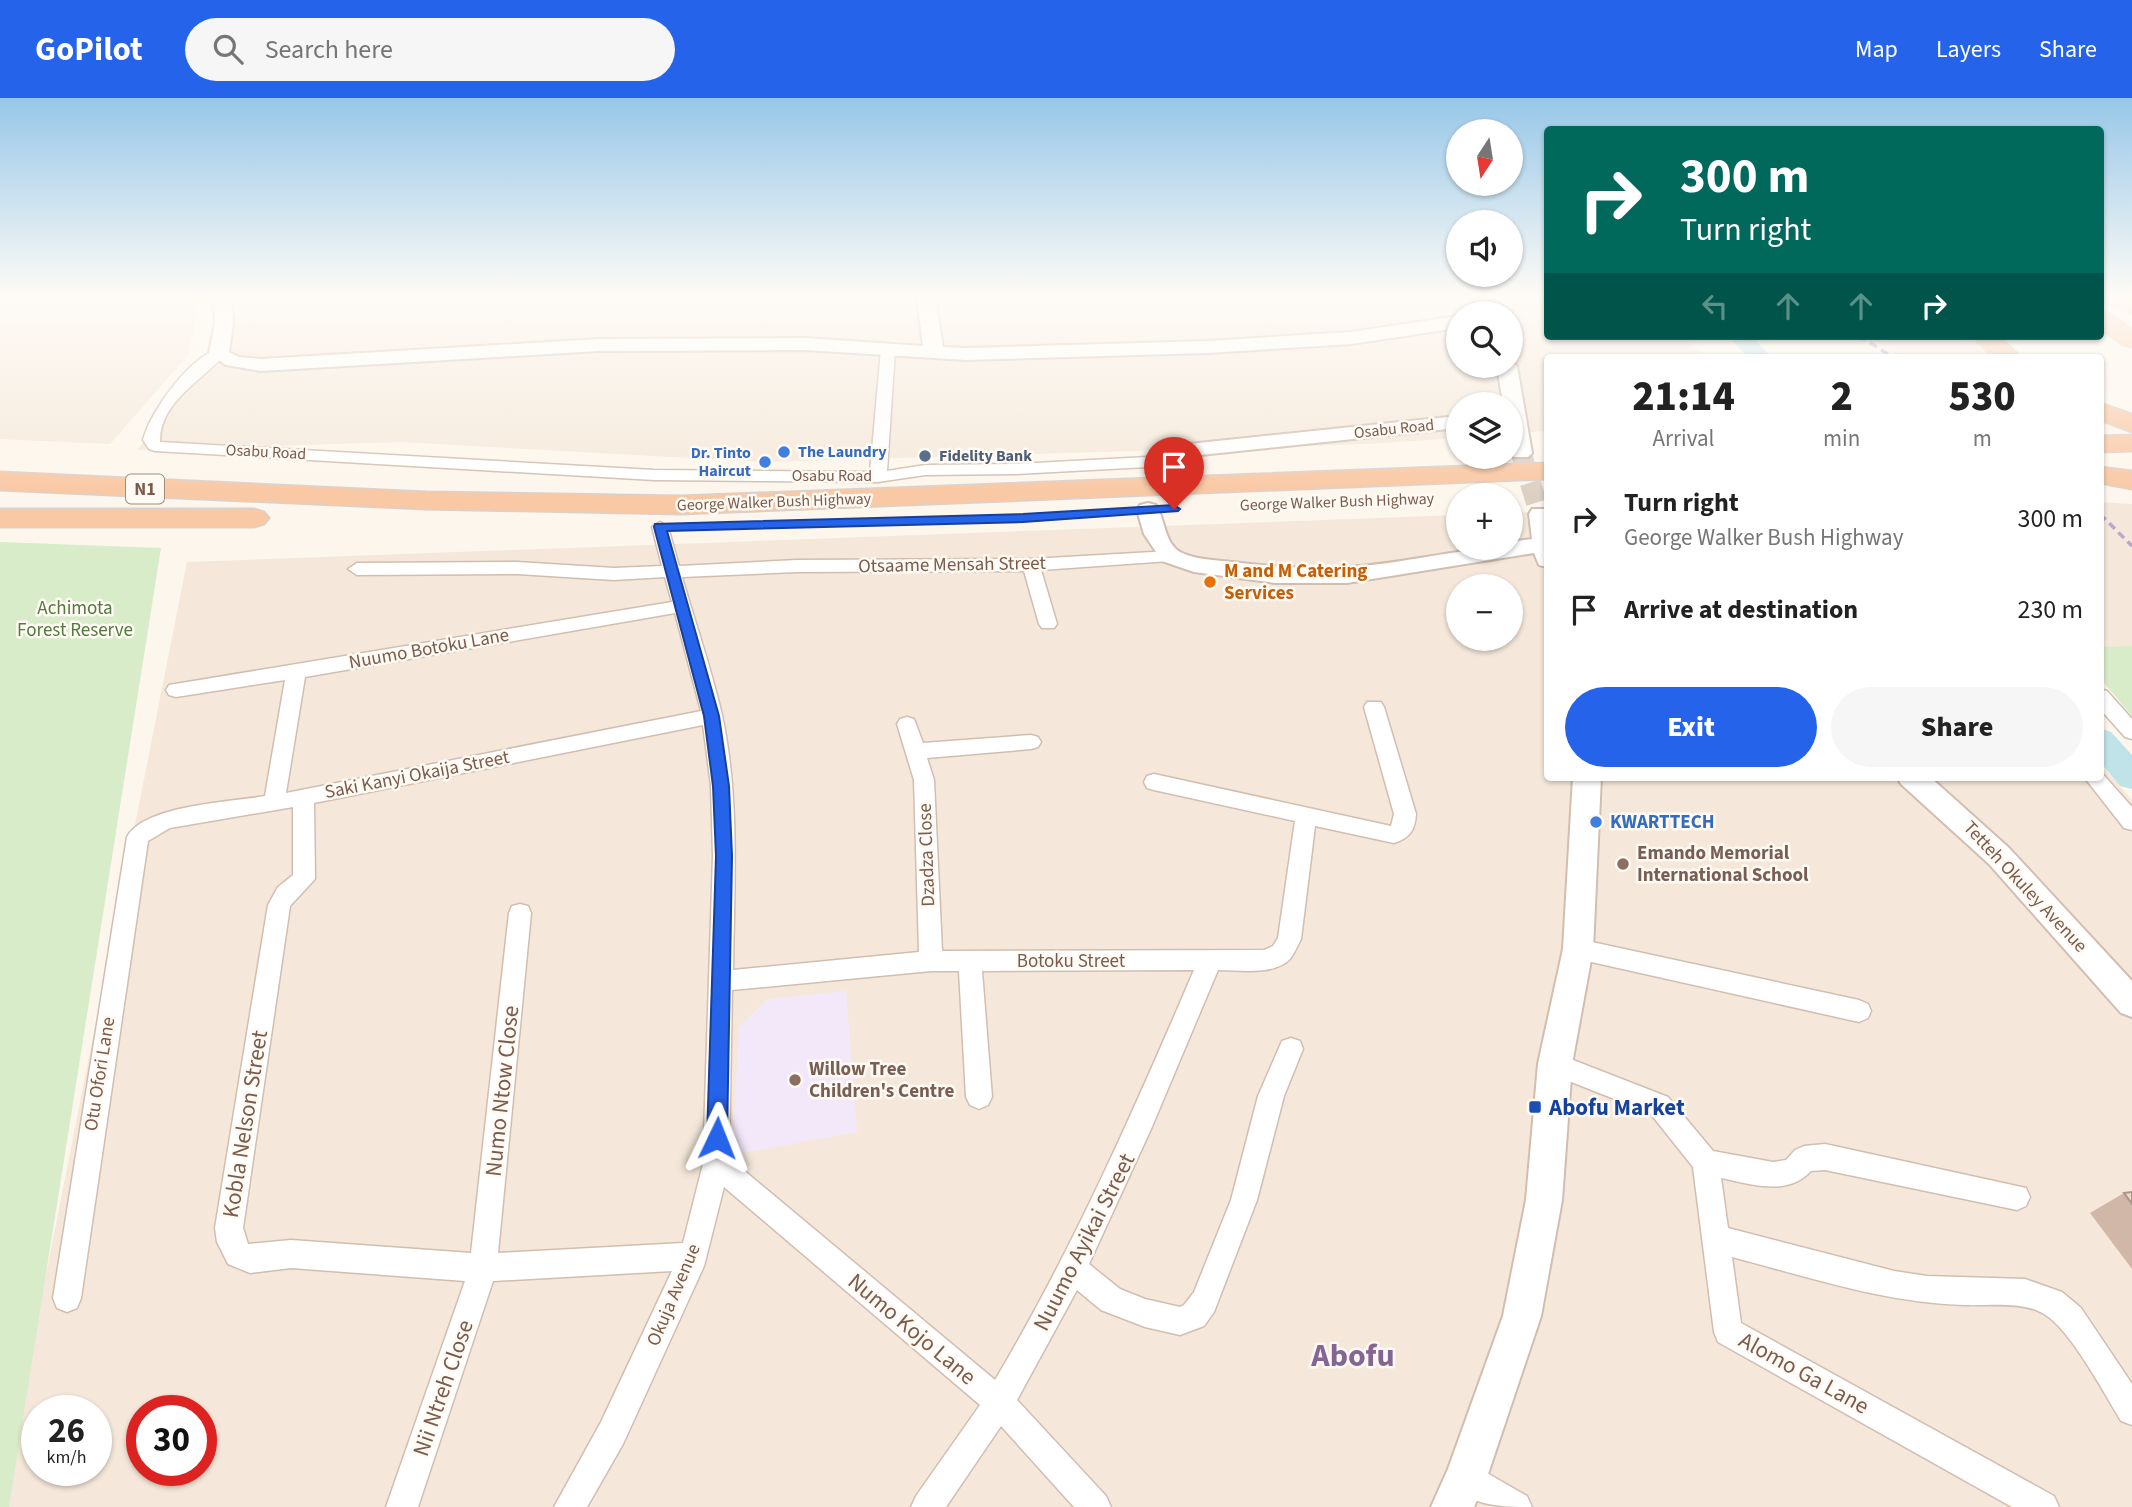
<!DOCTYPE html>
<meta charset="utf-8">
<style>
:root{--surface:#fff;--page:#f6f6f6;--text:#222;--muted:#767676;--accent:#2563eb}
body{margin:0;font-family:"Source Sans 3",sans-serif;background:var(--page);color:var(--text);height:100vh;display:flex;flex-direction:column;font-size:26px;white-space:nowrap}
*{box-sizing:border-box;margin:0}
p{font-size:23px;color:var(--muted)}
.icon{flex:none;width:38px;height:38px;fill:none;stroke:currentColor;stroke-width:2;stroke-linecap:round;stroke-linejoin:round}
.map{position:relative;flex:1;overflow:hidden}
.sheet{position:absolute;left:1544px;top:256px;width:560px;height:427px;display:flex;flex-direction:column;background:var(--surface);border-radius:7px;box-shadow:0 2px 5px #0004}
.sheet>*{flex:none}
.banner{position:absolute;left:1544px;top:28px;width:560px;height:214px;border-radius:7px;box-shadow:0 2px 5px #0004;background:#00695c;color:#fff;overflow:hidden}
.needle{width:46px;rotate:192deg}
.fabs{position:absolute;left:1446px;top:21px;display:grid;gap:14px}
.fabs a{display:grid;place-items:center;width:77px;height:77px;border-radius:50%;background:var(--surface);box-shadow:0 2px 5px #0004;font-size:35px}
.speed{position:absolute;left:21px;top:1297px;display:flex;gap:14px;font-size:35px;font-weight:700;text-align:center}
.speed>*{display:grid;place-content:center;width:91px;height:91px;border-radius:50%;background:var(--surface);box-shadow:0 2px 5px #0004;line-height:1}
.speed small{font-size:18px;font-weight:400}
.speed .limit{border:10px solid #d22;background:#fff;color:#111}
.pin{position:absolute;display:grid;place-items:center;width:60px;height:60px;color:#fff;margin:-72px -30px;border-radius:50% 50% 50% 0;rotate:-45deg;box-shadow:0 0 7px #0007}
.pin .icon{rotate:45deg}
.me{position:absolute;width:77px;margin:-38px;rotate:2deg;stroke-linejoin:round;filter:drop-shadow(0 0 5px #0008)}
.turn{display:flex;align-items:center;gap:24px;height:147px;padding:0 21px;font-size:32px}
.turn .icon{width:91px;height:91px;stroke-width:2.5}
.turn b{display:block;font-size:49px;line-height:60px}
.lanes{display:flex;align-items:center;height:66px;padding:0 21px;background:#0003;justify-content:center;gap:35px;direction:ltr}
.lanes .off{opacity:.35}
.eta{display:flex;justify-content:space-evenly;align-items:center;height:119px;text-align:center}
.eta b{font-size:42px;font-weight:800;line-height:49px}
.cta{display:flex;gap:14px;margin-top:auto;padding:14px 21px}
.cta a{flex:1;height:80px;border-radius:42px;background:var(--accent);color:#fff;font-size:28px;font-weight:800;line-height:80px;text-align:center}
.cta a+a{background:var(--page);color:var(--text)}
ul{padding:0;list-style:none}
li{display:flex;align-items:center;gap:21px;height:91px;padding:0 21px}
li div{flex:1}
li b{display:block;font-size:26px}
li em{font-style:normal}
header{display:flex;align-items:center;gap:42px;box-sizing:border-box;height:98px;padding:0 35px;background:var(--accent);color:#fff}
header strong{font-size:33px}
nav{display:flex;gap:38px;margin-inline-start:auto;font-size:24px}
.search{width:490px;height:63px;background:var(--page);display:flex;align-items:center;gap:18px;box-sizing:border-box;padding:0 24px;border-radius:38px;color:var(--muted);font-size:26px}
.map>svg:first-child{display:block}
.residential{fill:#f5e8da;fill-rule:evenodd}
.commercial{fill:#fde8e0}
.education{fill:#f3e8fa}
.green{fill:#d8ecc9}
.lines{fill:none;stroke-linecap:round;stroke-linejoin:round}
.river{fill:#bfe3e8;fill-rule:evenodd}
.tertiary-tunnel{stroke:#dcd0c4;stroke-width:21;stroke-dasharray:21 10;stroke-linecap:butt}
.minor-casing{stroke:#d1beb0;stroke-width:3}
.tertiary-casing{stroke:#d1beb0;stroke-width:4}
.trunk-casing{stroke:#dad1cd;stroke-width:3}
.minor{fill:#fff;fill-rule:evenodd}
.tertiary{fill:#fff;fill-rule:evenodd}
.trunk{fill:#f9c8a4;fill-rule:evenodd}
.rail{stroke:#b9a8c9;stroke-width:3.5;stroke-dasharray:8 5;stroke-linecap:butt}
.wall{fill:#d1b7a8}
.building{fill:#f3d5c3;stroke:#aa9588;stroke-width:2}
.route{fill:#2563eb;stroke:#184099;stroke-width:2}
.shop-dot{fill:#3f7fe0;stroke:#fffaf3;stroke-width:2.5}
.service-dot{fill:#5c6f8a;stroke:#fffaf3;stroke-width:2.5}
.food-dot{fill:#e8710a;stroke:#fffaf3;stroke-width:2.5}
.education-dot{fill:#8d6e63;stroke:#fffaf3;stroke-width:2.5}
.transit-dot{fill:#1a4fb4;stroke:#fffaf3;stroke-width:2.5}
.labels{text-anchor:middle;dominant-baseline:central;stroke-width:5;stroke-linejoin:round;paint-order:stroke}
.far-street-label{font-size:16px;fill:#7a5c4d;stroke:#fffaf3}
.far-shop-label{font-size:16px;font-weight:bold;fill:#366cbe;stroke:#fffaf3;text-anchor:start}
.far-service-label{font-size:16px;font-weight:bold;fill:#4e5e75;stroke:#fffaf3;text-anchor:start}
.shield{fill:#fffaf3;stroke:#a28b7f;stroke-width:2}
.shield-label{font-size:18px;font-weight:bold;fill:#7a5c4d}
.street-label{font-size:19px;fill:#7a5c4d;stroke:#fffaf3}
.food-label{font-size:19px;font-weight:bold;fill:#c56008;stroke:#fffaf3;text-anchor:start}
.park-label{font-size:19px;fill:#537a41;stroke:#fffaf3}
.shop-label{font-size:19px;font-weight:bold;fill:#366cbe;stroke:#fffaf3;text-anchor:start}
.education-label{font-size:19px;font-weight:bold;fill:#785e54;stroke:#fffaf3;text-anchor:start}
.near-street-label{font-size:23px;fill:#7a5c4d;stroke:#fffaf3}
.near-transit-label{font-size:23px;font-weight:bold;fill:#164399;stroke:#fffaf3;text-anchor:start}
.near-district-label{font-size:32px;font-weight:bold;fill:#846695;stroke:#fffaf3}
</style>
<header>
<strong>GoPilot</strong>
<div class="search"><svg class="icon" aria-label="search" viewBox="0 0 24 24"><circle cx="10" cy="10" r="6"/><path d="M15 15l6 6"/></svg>Search here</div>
<nav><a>Map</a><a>Layers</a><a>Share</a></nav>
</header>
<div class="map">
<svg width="2132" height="1409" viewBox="0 0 2132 1409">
<rect width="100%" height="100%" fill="#fdf6ec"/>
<g class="residential">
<polygon points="0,199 199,199 189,256 110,346 0,341"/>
<path d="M225,199h1322v39h133l29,21h-162v74l-37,3v-30h-52v34l-90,6 -604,18 -364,-20 -263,8 69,-87zM1458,215h52v53h-52z"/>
<polygon points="2100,404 2132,406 2132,593 2100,557"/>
<path d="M1547,413v266h553v-13l32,36v707h-2132l187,-945 1271,-47v33h52v-35zM1458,488h52v53h-52zM37,1312h59v60h-59zM142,1312h59v60h-59z"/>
</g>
<polygon class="commercial" points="1865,238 1973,238 1998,259 1900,259"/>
<polygon class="education" points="846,893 857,1034 732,1057 739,929 768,901"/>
<g class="green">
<polygon points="0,444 161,450 9,1409 0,1409"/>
<polygon points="2132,548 2132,618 2100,580 2100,549"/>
</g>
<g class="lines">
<g class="river">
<polygon points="1729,238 1752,238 1771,259 1747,259"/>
<polygon points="2100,630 2111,634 2132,657 2132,691 2120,688 2100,664"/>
</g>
<polyline class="tertiary-tunnel" points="1521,355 1540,416"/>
<g class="minor-casing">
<g id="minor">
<polygon points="1454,199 1468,199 1482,215 1468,215"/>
<path d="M888,248l7,4 -8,121 38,-6 90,-1 151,-8 8,5 -8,5 -151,8 -90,1 -47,7 -224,-2 -499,-29 -6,-2 -6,-9c8,-29 46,-83 76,-91l7,4c-22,27 -67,48 -66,89l494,28 216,2 11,-122z"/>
<path d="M660,424l8,5 11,39 118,-6 234,-1 139,-8 9,5 -9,5 -129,9 16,54 -3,4h-12l-3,-4 -15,-53 -227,1 -115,5c13,45 29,91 40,138 18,83 12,171 11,255l186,-18 -5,-172 -17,-56 3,-5 7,-2 7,2 9,24 108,-8 7,2 3,5 -3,5 -7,2 -104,9 7,22 8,171 322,-1 9,-4 5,-8 17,-117 -141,-31 -7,-2 -3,-6 3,-6 7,-2 237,52 3,-12 -30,-107 3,-5h14l3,5 32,107c-1,16 -6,24 -22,29l-79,-17 -14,113c-3,6 -7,15 -11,20 -17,17 -51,11 -72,11l-67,159 -62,135 31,25 25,10 35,8 4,-2 10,-13 37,-92 27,-104 24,-55 9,-3 9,3 3,8 -19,47 -27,104 -43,112 -10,14 -24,9 -35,-8 -44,-17 -24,-20 -60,110 89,96 5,11h-37l-73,-81 -55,81h-35l5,-11 64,-91 -256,-218 -20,79 -81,178 -36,63h-33l47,-85 71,-151 -179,10 -75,226h-32l79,-226 -174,-13 -41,5 -22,-9 -11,-22 -2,-14 53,-323 10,-18 15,-12v-68l-123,21 -22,13 -67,457 -4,10 -10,4 -10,-4 -4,-10 74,-461c17,-32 104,-35 138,-41l20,-116 -109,17 -7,-2 -3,-5 3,-5 503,-83 -7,-25 -51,3 -97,-6 -160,1 -9,-6 9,-6 160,-1 97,6 48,-2 -10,-39zM675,515l26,98 -415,82 19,-116zM703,627l8,61 2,70 -10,308 -20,79 -185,10 33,-340 -3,-7 -8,-2 -8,2 -3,7 -38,340 -180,-13 -43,4 -5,-16 47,-322 25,-27 -1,-76zM1194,872c-60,140 -121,279 -199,410l-266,-222 3,-168 199,-19h28l7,126 4,8 9,4 9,-4 4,-8 -10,-126z"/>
<polygon points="2100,591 2107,593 2132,621 2132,641 2125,639 2100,611"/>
<polygon points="2100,673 2132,709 2132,732 2124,730 2084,679 2100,679"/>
<polygon points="1578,841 1859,902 1868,906 1871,913 1868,920 1859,924 1578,861 1570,858 1566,851 1570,844"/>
<path d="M1555,955l113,44 45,54 60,11 13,-2 9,-10 9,-4 21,-2 201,44 4,9 -4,9 -9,4 -192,-40 -14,1c-24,26 -60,13 -90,7l7,50 166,43 33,5 98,3 37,13 19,16 51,76v41l-11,-4c-17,-28 -51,-92 -77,-107 -21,-13 -55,-8 -79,-9 -80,-2 -156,-28 -233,-48l9,66 313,173 5,11h-47l-294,-165 -4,-10 -21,-165 -43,-54 -104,-41 -3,-8 3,-8z"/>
<path d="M1466,1363l61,35 5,11c-30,0 -68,0 -82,-30l5,-11z"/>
</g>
</g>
<g class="tertiary-casing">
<g id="tertiary">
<polygon points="214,199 232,199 233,225 229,254 239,259 261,261 599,241 805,240 923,248 917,199 935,199 943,249 966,250 1208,243 1351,234 1458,218 1458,230 1351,246 1208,255 966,262 805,252 599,253 261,273 226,267 209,255 215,225"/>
<polygon points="1510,263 1517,268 1532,355 1528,359 1514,359 1510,355 1510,306 1503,306 1497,268 1510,268"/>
<polygon points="1458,318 1458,330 1191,358 1177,365 1186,388 1183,393 1167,393 1155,363 1168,352 1189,346"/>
<path d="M1148,405l8,2c9,14 8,37 24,47 16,8 36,8 53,10 37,5 74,7 112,5 56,-2 109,-19 165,-19v-6l22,-3 -3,-25 3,-5h15v58l-8,-2 -5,-12 -187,30h-72l-81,-11 -32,-11 -18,-27 -7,-24 3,-5z"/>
<polygon points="1573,679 1601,679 1593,851 1572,966 1562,1102 1541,1218 1487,1379 1474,1409 1431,1409 1448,1371 1503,1218 1526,1102 1538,966 1563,851"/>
<polygon points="1897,679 1930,679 2009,750 2132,883 2132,919 2121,915 1989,766 1901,686"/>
</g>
</g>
<g class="trunk-casing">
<g id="trunk">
<polygon points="2101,199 2132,199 2132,215 2105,204"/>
<polygon points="2100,213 2109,215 2132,231 2132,249 2123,247 2100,231"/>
<polygon points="1972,238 1999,238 2021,259 1993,259"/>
<polygon points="2100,305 2132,316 2132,334 2100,322"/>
<polygon points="2132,337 2132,353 2100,354 2100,338"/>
<polygon points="1547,365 1547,381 681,416 426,411 0,392 0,374 426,394 681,398"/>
<polygon points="2100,369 2132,373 2132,391 2100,385"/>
<polygon points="0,411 254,411 264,414 269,420 264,426 254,429 0,429"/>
</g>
</g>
<use href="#minor" class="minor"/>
<use href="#tertiary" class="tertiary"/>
<use href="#trunk" class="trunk"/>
<g class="rail">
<polyline points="1859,238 1893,259"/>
<polyline points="2100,416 2132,448"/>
</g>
</g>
<polygon class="wall" points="2124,1095 2132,1106 2132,1171 2090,1115"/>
<polygon class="building" points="2132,1094 2132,1106 2124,1095"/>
<linearGradient id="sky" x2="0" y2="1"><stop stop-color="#97c7e8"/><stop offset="0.5" stop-color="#fefbf6"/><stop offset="1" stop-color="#fefbf6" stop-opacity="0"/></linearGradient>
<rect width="2132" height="396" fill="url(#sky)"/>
<polygon class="route" points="1174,407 1180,411 1178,413 1023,424 667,433 719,618 729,688 732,758 727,1040 724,1046 717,1049 710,1046 707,1040 716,758 713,688 704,618 654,429 655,426 1023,416"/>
<g class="shop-dot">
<circle cx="784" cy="354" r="7"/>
<circle cx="765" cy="364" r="7"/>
<circle cx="1596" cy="724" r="7"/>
</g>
<circle class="service-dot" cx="925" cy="358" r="7"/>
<circle class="food-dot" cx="1210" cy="484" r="7"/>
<g class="education-dot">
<circle cx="1623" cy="766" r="7"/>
<circle cx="795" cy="982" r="7"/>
</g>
<rect class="transit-dot" x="1528" y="1002" width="14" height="14" rx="3.5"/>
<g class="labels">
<g class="far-street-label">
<text transform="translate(1394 331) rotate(-6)">Osabu Road</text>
<text transform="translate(266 354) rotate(3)">Osabu Road</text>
<text x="832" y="378">Osabu Road</text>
<text transform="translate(774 404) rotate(-2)">George Walker Bush Highway</text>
<text transform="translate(1337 404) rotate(-2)">George Walker Bush Highway</text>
</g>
<g class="far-shop-label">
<text x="798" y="354">The Laundry</text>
<text x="751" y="355" text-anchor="end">Dr. Tinto<tspan x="751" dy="18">Haircut</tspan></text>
</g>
<g class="far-service-label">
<text x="939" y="358">Fidelity Bank</text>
</g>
<rect class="shield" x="126" y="376.5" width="38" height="29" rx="5"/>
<g class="shield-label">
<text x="145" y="391">N1</text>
</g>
<g class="street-label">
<text transform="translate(952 467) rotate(-1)">Otsaame Mensah Street</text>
<text transform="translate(429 551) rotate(-10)">Nuumo Botoku Lane</text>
<text transform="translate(417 677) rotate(-11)">Saki Kanyi Okaija Street</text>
<text transform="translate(927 757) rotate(-92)">Dzadza Close</text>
<text transform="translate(2025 789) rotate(47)">Tetteh Okuley Avenue</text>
<text x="1071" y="863">Botoku Street</text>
<text transform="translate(100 976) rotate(-81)">Otu Ofori Lane</text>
<text transform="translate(674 1197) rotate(-67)">Okuja Avenue</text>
</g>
<g class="food-label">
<text x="1224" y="473">M and M Catering<tspan x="1224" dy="22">Services</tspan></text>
</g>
<g class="park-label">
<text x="75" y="510">Achimota<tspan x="75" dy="22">Forest Reserve</tspan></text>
</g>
<g class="shop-label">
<text x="1610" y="724">KWARTTECH</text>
</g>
<g class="education-label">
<text x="1637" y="755">Emando Memorial<tspan x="1637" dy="22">International School</tspan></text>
<text x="809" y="971">Willow Tree<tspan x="809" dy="22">Children's Centre</tspan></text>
</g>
<g class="near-street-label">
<text transform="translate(502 993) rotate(-84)">Numo Ntow Close</text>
<text transform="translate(245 1026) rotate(-81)">Kobla Nelson Street</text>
<text transform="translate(1084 1144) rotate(-63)">Nuumo Ayikai Street</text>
<text transform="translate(912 1231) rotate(40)">Numo Kojo Lane</text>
<text transform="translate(1804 1275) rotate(29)">Alomo Ga Lane</text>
<text transform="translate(443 1290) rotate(-71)">Nii Ntreh Close</text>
</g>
<g class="near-transit-label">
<text x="1549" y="1009">Abofu Market</text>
</g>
<g class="near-district-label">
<text x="1353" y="1258">Abofu</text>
</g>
</g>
</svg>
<div class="fabs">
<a><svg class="needle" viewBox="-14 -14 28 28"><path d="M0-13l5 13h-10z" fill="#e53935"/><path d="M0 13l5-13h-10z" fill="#767676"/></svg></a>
<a><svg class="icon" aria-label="sound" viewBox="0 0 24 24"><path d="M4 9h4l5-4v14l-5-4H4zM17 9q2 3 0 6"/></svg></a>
<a><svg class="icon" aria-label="search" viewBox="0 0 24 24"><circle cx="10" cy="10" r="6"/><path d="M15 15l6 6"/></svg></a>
<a><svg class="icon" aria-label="layers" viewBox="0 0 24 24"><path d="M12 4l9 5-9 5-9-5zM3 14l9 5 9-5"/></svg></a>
<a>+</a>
<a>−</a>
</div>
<div class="speed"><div>26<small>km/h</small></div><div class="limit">30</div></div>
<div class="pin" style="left:1174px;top:411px;background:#d93025"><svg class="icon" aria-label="arrive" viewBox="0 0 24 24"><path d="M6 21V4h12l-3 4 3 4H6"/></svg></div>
<svg class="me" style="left:717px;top:1040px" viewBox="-20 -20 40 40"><path d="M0-17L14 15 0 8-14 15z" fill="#2563eb" stroke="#fff" stroke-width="4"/></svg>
<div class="banner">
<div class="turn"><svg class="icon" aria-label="right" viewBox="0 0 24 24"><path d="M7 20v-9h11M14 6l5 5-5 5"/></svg><div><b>300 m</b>Turn right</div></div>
<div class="lanes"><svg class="icon off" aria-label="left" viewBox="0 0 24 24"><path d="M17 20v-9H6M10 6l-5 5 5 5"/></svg><svg class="icon off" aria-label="ahead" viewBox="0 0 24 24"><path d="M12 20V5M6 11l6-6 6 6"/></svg><svg class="icon off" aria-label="ahead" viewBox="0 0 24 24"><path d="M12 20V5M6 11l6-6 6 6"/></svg><svg class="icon" aria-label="right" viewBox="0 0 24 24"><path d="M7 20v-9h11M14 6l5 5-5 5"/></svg></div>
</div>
<section class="sheet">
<div class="eta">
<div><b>21:14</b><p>Arrival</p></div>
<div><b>2</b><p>min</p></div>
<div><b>530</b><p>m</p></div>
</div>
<ul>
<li><svg class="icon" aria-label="right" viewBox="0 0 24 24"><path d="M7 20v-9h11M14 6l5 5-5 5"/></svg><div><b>Turn right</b><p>George Walker Bush Highway</p></div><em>300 m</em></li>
<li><svg class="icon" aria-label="arrive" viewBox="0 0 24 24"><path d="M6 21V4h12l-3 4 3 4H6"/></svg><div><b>Arrive at destination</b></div><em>230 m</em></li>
</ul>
<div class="cta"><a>Exit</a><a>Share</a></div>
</section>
</div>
